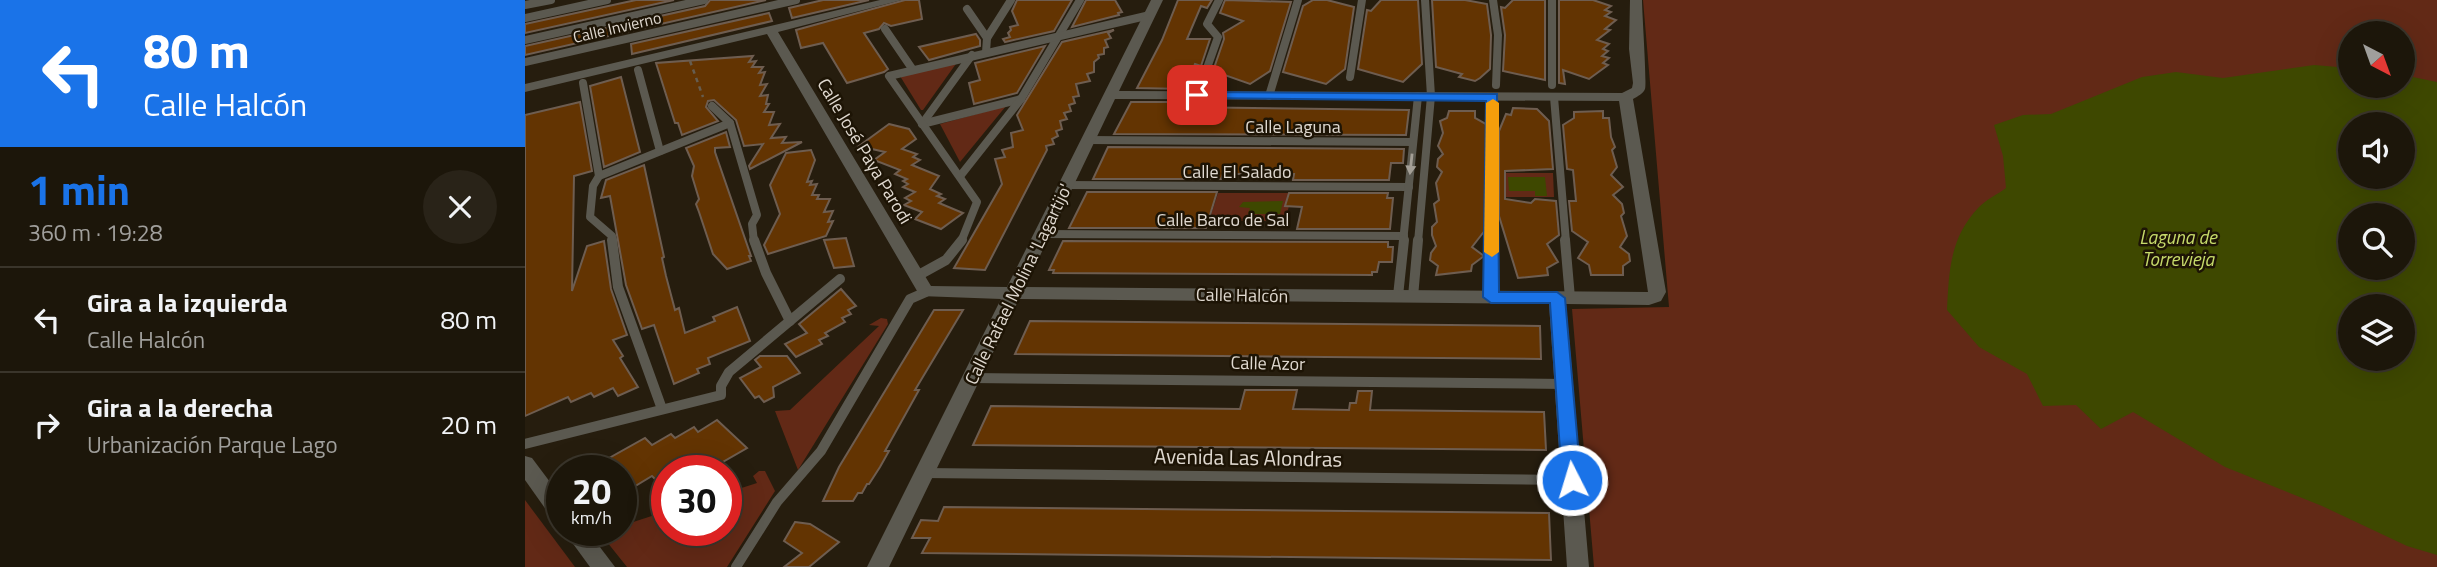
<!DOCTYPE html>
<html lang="es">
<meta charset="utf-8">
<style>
:root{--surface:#1c160a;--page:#292318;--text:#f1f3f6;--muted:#a09f9c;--line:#3a352b;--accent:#1a73e8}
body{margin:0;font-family:"Titillium Web",sans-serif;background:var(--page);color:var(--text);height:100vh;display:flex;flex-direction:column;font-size:26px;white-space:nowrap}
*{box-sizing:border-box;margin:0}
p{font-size:23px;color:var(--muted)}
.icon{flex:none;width:38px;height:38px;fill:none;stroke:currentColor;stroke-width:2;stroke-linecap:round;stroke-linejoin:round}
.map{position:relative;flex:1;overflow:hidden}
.details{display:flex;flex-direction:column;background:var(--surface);width:525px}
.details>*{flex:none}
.hud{background:#1a73e8;color:#fff;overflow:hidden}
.needle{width:46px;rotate:139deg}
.controls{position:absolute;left:1813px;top:21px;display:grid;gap:14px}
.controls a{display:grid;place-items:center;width:77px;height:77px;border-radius:50%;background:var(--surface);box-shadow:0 7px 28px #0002,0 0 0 2px var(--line);font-size:35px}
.speed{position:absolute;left:21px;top:455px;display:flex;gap:14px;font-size:35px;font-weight:700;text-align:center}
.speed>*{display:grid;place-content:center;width:91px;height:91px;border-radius:50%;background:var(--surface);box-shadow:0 7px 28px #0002,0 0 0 2px var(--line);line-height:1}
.speed small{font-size:18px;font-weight:400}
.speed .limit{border:10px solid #d22;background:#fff;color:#111}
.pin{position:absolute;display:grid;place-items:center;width:60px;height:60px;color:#fff;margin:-30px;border-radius:14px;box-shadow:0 4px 10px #0006}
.me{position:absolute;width:77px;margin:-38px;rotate:355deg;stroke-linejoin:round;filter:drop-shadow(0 0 5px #0008)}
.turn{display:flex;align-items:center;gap:24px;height:147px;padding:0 28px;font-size:32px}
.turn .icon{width:91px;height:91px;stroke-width:2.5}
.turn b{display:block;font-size:49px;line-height:60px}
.round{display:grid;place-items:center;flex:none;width:74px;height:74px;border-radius:37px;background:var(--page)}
.headline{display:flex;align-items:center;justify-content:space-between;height:119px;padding:0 28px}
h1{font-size:42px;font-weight:700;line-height:52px;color:var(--accent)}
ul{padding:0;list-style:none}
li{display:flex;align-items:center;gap:21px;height:105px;padding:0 28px;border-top:2px solid var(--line)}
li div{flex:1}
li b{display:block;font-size:26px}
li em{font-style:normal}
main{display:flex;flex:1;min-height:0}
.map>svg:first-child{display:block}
.green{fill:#622916;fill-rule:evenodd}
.water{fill:#3e4800;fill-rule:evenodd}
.building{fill:#633402;stroke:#6e5d50;stroke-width:2}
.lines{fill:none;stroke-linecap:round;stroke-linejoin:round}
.path{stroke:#665d50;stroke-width:2.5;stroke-dasharray:4.5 4.5;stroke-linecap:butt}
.service-far1{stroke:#5b5950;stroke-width:8}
.service{stroke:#5b5950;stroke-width:10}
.minor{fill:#5b5950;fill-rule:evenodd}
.oneway{fill:#a49f96}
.route{fill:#1a73e8;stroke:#114b97;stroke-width:2}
.slow{fill:#f59e0b}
.labels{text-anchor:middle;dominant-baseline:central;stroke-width:5;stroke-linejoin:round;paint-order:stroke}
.far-street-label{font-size:16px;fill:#e0d9d0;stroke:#1d1405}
.street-label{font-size:18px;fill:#e0d9d0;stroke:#1d1405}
.water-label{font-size:19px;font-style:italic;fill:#c6da6a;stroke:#1d1405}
.near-street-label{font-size:21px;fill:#e0d9d0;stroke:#1d1405}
</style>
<main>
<section class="details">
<div class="hud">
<div class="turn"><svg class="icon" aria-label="left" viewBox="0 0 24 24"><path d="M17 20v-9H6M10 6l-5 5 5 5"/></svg><div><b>80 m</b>Calle Halcón</div></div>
</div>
<div class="headline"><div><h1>1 min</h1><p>360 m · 19:28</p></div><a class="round"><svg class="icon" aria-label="close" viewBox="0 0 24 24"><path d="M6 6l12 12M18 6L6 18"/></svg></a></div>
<ul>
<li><svg class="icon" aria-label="left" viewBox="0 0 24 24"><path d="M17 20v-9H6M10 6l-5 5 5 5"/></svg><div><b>Gira a la izquierda</b><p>Calle Halcón</p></div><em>80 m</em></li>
<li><svg class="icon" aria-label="right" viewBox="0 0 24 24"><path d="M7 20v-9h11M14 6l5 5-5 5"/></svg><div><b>Gira a la derecha</b><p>Urbanización Parque Lago</p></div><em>20 m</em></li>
</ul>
</section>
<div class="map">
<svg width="1912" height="567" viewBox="0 0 1912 567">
<rect width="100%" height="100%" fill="#261d0e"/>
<g class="green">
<path d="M1118,0h794v567h-843l-22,-258 97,-2zM1825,33h53v53h-53zM1825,124h53v53h-53zM1825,215h53v53h-53zM1825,306h53v53h-53z"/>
<polygon points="433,61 398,110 396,110 375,76"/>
<polygon points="481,106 435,162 415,124"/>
<polygon points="976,173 1028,173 1029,197 976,197"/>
<polygon points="693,193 767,193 761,206 764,206 760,221 684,221"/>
<polygon points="356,318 362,319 363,324 273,470 250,411 265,410 354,326 344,325"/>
<polygon points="234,471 240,471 250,491 202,567 102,567 74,532 96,530 96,526 142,511 142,530 201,530 201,493 232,483 228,476"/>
<polygon points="0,500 50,567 0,567"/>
</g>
<g class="water">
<path d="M1789,65l36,3v18h53v-11l34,7v473l-30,-9 -85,-40 -97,-39 -92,-55 -32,17 -25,-24 -33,1 -16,-32 -48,-27 -32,-37c2,-40 3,-73 32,-103 8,-8 19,-13 27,-19l-3,-32 -9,-31 29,-10 28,-1 91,-37 34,-5 47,6zM1825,124h53v53h-53zM1825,215h53v53h-53zM1825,306h53v53h-53z"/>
<polygon points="983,177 1020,177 1022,196 1010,196 1010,191 984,191"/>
<polygon points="758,201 755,214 723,214 725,208 714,207 718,202"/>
</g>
<g class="building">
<polygon points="111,0 149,0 0,33 0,24"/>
<polygon points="185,0 241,0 0,55 0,46 180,6"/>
<polygon points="344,0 267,18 264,8 298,0"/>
<polygon points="380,0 394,0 397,19 366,26 359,23 354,29 339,33 363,69 359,72 322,83 298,43 276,48 271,30"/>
<polygon points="492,0 547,0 529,31 480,42 478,39 485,37 483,33 486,30 485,27 493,25 487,11"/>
<polygon points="561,0 590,0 597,12 593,13 594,15 547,27"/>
<polygon points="653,0 687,0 682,8 676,6 662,39 685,39 676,66 670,64 660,89 612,88 637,40"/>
<polygon points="700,0 766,2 745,71 725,84 688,71 699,39 698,33 718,21 695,13"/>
<polygon points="788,0 802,0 829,7 820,69 801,84 758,72 778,6"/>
<polygon points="856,0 893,0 897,64 878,82 833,69 842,10 846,11"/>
<polygon points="907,0 940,0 962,4 966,35 965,69 955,78 950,81 934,77 937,74 911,67"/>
<polygon points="988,0 1020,0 1020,80 978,71 980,35 976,7 980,8"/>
<polygon points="1034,0 1068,0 1086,6 1080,10 1086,12 1080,16 1091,20 1080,29 1085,30 1072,40 1084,44 1078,49 1083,51 1077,56 1084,58 1078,63 1083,65 1064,79 1038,70 1040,84 1034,83"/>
<polygon points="244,13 247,21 107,54 106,44"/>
<polygon points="589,30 583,33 586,38 580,40 583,47 579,48 579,54 573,55 574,58 569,62 569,72 562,74 565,81 551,84 554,96 548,97 550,103 544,105 546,111 539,113 542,119 535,121 537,129 531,131 533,136 527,139 529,144 521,146 522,150 460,270 429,268 477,184 470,159 480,157 477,150 488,147 486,133 498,130 492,115 537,42"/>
<polygon points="451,34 455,40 455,46 404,60 394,47"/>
<polygon points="520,46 492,93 449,104 444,83 455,80 450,63"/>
<polygon points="228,56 224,62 231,61 227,67 238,67 234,73 240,72 235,85 242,84 235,96 243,95 241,104 244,104 239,112 249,112 244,125 255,124 246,138 261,137 257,143 277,142 225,169 224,166 238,144 219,146 211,120 189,100 183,101 181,107 193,121 157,135 153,123 150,123 131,63"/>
<polygon points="96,77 115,152 79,167 65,86"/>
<polygon points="55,102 67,171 49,176 47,291 62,246 79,241 86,289 102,335 88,340 98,356 95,358 113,387 93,396 88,388 69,397 66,393 46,402 43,397 0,416 0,115"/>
<polygon points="606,102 654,102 652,107 884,110 881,135 589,134"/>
<polygon points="988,108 1012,109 1024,121 1028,169 980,171 980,199 1006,203 1010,199 1031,201 1034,235 1022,244 1033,262 1022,268 1023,275 993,278 974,216 974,131 981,114 986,115"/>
<polygon points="924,111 950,111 950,118 961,124 961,229 947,247 959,256 947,265 946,271 911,275 913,266 905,260 906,253 911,246 907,235 907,227 912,222 909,204 914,200 911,183 917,172 912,167 913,159 918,154 913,146 918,133 915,121 922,118"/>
<polygon points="1078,111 1078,118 1084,118 1086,137 1090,147 1087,150 1092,167 1086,175 1098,187 1088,195 1097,204 1099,213 1096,216 1102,236 1095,247 1104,254 1105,261 1098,266 1098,275 1066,275 1064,265 1053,258 1063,242 1047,231 1044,201 1051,201 1048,170 1042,169 1038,125 1049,118 1049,112"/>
<polygon points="364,124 384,129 391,139 377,149 392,154 388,157 395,160 387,165 414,176 405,189 416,194 412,196 420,199 414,203 438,213 416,229 390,219 397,212 379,205 386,201 380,198 390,192 378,187 383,184 378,181 382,179 370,174 375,170 349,160 360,152 334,146"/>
<polygon points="201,132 205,147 190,148 190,152 226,256 224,256 226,261 202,269 188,254 174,212 171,204 174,199 167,176 169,166 161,148"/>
<polygon points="583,147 879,149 878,163 866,163 864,180 768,180 769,174 698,174 696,179 568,179"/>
<polygon points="286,150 290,160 282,182 287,181 285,185 292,184 287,195 294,195 292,199 305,199 299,212 308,211 303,222 308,221 301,236 243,254 239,245 255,214 245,185 261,153"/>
<polygon points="119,165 139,257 137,258 141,276 150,310 154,308 160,333 190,321 188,317 212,307 225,341 183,358 185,364 172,369 174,373 149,384 129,325 117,329 101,285 85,196 76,198 81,180"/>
<polygon points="562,192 692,192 681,228 544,228"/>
<polygon points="764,193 863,193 862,198 868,198 865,229 772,229 777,207 760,206"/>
<polygon points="321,238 329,266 309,268 299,240"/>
<polygon points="538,241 863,242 863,247 868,247 867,262 854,262 852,272 847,272 847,275 528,273 529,270 524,270"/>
<polygon points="316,289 331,306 323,310 326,314 317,318 320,322 300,333 303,336 294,340 297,344 271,357 260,344 282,333 274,324"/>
<polygon points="409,310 438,310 390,390 394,390 360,451 364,451 355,467 344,484 342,484 337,493 333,493 328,501 298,501 314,467"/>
<polygon points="505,321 1015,326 1016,359 490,354"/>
<polygon points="235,356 262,356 275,373 248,387 249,397 239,402 234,396 230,398 215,378 236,367 230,360"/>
<polygon points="720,390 772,390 768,409 824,410 825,403 831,403 833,391 847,391 845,410 1019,412 1021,450 448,445 466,406 715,409"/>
<polygon points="192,420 222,448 182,471 142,471 142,475 132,481 127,476 107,488 103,484 96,488 96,471 61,471 120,438 127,445 146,434 150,438 169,427 173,432"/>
<polygon points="419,507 1024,513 1026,560 397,553 405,538 387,538 396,520 413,521"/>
<polygon points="270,522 285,524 314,542 284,567 259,567 277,553 259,541"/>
</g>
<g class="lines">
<polyline class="path" points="165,61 178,97"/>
<g class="service-far1">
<polyline points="968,0 973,35 971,85"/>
<polyline points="1027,0 1027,85"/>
<polyline points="0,5 26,0"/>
<polyline points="442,9 462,38"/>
<polyline points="0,18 82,0"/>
<polyline points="360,29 388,70"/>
<polyline points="0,40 179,0"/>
<polyline points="461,52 462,38 486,0"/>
<polyline points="0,62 271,0"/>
<polyline points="113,70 135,151"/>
<polyline points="825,77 837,0"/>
<polyline points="677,82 693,37 682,24 694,0"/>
<polyline points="58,83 74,176 68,186 65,217 87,236 88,242"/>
<polyline points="744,96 773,0"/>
<polyline points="1029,97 1041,242"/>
<polyline points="187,106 205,123 232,215 227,224 229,242"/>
<polyline points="397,124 496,99"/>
<polyline points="397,124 447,55"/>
<polyline points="563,140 888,142"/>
<polyline points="436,175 496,99 555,0"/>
<polyline points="74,176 205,123"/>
<polyline points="541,185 884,187"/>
<polyline points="517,234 879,236"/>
<polyline points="436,242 452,202 364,76 625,15"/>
<polyline points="878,242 893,96"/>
<polyline points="893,242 906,96 900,0"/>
<polyline points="967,242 968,97"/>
</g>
<g class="service">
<polyline points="87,240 93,287 137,409"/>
<polyline points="229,240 241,273 265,321"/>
<polyline points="1040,240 1045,298"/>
<polyline points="392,276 421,260 437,240"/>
<polyline points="873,296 879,240"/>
<polyline points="888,297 893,240"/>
<polyline points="966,297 967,240"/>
<polyline points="446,378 1039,384"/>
<polyline points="0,444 196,395 196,386 204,372 315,279"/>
<polyline points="399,473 1046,480"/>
<polyline points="211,567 252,502 296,451 385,299 401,292"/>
</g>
<g class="minor">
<path d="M355,0h22l-124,32 153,254 76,1 144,-287h12l-44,91 503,2 10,-5 1,-5 -4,-34 1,-49h12c0,12 5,84 3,89 -2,5 -7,7 -12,10l33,193 -5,9 -12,4 -83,-1 23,263h-22l-18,-263 -530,-5 -130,268h-22l134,-268 -81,-3 -153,-262 -242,58v-8zM590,99l504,2 29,191 -623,-5z"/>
<polygon points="0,456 7,458 37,498 37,524 29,521 0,480"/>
<polygon points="38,530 62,530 90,567 65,567"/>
</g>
</g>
<defs><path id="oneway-solid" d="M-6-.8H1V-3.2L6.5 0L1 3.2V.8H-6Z" transform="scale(1.75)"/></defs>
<use class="oneway" href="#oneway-solid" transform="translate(886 164) rotate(96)"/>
<polygon class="route" points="672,92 972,94 974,292 1032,292 1040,298 1056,480 1053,485 1047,488 1040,485 1037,480 1025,303 966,303 958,297 961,101 668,98 668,93"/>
<polygon class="slow" points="968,99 974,103 974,252 967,257 959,252 961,103"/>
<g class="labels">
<g class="far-street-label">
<text transform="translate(92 27) rotate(-13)">Calle Invierno</text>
</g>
<g class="street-label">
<text x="768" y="126">Calle Laguna</text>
<text transform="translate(340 151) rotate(59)">Calle José Paya Parodi</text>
<text x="712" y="171">Calle El Salado</text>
<text x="698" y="219">Calle Barco de Sal</text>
<text transform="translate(493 284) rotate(-64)">Calle Rafael Molina 'Lagartijo'</text>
<text transform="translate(717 295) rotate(1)">Calle Halcón</text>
<text transform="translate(743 363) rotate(1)">Calle Azor</text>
</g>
<g class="water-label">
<text x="1653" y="236">Laguna de<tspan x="1653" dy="22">Torrevieja</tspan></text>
</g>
<g class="near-street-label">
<text transform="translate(723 457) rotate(1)">Avenida Las Alondras</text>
</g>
</g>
</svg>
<div class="controls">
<a><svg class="needle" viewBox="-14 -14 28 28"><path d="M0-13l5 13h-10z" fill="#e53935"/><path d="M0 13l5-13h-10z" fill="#a09f9c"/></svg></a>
<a><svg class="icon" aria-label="sound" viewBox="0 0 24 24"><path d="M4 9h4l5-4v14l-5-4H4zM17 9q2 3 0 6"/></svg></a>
<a><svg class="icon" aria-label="search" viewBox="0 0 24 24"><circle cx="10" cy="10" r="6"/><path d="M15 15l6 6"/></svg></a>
<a><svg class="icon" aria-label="layers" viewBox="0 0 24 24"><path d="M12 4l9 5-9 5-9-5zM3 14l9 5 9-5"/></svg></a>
</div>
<div class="speed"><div>20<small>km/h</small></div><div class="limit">30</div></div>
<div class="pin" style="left:672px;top:95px;background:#d93025"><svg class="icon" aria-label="arrive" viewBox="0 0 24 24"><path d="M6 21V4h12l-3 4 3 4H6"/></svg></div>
<svg class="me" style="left:1047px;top:480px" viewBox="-20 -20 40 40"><circle r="17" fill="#1a73e8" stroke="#fff" stroke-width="3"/><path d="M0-11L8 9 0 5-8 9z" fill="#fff"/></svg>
</div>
</main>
